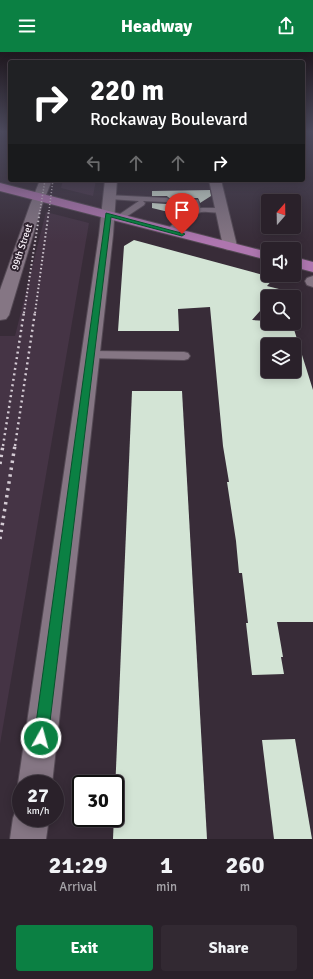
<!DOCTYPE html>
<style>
:root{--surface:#2a212a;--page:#322932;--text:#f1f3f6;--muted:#a5a3a8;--line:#463e47;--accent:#0b8043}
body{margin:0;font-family:Signika,sans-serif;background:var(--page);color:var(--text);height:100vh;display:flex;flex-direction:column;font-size:15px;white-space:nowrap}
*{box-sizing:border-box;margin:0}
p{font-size:13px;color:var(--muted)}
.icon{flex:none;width:22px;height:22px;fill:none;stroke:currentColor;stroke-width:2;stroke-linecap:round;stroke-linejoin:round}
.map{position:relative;height:787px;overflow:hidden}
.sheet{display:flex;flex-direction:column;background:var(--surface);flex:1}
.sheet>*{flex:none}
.hud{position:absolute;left:8px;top:8px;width:297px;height:122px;border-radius:4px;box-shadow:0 2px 10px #0003,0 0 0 1px var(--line);background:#202124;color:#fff;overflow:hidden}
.needle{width:26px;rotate:20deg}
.fabs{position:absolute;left:261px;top:142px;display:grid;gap:8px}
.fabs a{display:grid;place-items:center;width:40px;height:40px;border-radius:4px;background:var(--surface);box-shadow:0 2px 10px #0003,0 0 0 1px var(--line);font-size:20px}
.speed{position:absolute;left:12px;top:723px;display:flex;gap:8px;font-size:20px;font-weight:700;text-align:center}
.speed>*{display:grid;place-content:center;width:52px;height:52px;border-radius:50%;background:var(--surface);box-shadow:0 2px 10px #0003,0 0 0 1px var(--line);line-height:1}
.speed small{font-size:10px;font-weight:400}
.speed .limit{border:2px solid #111;border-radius:6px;background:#fff;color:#111}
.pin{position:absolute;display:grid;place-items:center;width:34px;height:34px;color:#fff;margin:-41px -17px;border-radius:50% 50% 50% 0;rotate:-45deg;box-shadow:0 0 4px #0007}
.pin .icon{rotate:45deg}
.me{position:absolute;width:44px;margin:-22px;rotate:7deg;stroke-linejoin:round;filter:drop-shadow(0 0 3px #0008)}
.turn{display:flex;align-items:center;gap:14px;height:84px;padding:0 16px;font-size:18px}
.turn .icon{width:52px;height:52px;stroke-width:2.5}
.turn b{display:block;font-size:28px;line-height:34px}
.lanes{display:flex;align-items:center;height:38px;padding:0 16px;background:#0003;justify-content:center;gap:20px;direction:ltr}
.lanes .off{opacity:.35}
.eta{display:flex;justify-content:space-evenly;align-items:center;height:68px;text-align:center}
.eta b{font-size:24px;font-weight:700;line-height:28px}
.cta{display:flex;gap:8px;margin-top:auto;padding:8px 16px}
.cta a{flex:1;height:46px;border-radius:4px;background:var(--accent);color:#fff;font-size:16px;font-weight:700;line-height:46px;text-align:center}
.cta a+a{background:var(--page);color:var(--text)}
header{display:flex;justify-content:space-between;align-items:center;height:52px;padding:0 16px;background:var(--accent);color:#fff;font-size:18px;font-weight:700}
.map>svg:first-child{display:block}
.built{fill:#453445}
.building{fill:#d3e4d5;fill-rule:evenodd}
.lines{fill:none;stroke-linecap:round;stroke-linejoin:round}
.lane-casing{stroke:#544954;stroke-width:2}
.street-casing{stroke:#544954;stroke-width:2}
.primary-casing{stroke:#544954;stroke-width:2}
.lane{fill:#857684;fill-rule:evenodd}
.street{fill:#857684;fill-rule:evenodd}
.primary{fill:#ae76af;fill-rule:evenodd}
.rail-far3{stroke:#d4cbd4;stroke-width:1.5;stroke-dasharray:1 2;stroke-linecap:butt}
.rail-far2{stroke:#d4cbd4;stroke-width:2;stroke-dasharray:1.5 2.5;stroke-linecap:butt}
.rail-far1{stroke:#d4cbd4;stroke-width:2.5;stroke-dasharray:2 3.5;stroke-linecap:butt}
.rail{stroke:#d4cbd4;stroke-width:3.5;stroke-dasharray:2.5 4.5;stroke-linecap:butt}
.route{fill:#0b8043;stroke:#07532c}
.labels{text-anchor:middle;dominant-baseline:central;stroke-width:4;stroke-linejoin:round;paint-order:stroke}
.far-street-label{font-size:10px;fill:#faf2fa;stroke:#2e222e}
</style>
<header><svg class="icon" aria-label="menu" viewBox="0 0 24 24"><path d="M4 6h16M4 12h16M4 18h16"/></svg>Headway<svg class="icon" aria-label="share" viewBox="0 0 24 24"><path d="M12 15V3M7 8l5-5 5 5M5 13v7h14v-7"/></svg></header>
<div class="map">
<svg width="313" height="787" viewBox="0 0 313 787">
<rect width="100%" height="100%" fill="#382c38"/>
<g class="built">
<polygon points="63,128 96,128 93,144 61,136"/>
<polygon points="46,160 89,171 0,692 0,284 15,284"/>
</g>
<g class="building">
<polygon points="210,138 211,144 200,151 198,146 176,146 176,152 190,153 185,155 184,158 185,160 181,163 152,156 152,151 167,152 172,149 167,144 152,144 152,139"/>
<path d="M134,188l140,38 -7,8 12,3 -7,8h-4v5l-16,18 16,1v2h24l21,67v232h-36l6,35h-2l3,17 -32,1 -6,-52h2l-6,-50h-3l-3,-32 -9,-59h2l-6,-36 -13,-139 -32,2 1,22h-61l6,-85zM268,293h26v26h-26z"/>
<polygon points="132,339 182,339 207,787 113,787"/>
<polygon points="295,687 312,787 274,787 262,688"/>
</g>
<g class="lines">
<g class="lane-casing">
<g id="lane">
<polygon points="107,143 167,146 171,148 167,150 143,149 145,151 144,153 120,169 117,168 116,166 117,164 139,149 110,147 107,147"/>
<path d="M177,147l18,1h3l2,8h22l4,2c-7,6 -19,-1 -28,3 -9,4 -19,23 -31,20l-1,-2 1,-2 22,-17 -4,-2 1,-2h6l-1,-4 -14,-1z"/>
<polygon points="91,299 184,300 188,301 190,304 188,307 184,308 87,306 85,303 87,300"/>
</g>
</g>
<g class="street-casing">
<g id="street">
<polygon points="40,128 52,128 42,153 9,263 6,267 0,268 0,238 30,153"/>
<polygon points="105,128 117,128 113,183 52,732 21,732 21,740 18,732 99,183"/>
<polygon points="209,128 221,128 237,194 235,197 230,198 225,197 223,194"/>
<polygon points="313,224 313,235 307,233 305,229 307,226"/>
<polygon points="21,752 21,766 49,766 46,787 10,787 13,766 18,753"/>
</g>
</g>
<g class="primary-casing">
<g id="primary">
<polygon points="0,131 268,200 268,208 0,139"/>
<polygon points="294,205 313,210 313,220 294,215"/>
</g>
</g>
<use href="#lane" class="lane"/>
<use href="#street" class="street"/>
<use href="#primary" class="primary"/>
<g class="rail-far3">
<polyline points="40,159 45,128"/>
<polyline points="49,159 53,128"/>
</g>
<g class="rail-far2">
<polyline points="24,261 40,158"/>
<polyline points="35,261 49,158"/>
</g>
<g class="rail-far1">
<polyline points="3,394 24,260"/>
<polyline points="15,394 35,260"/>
</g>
<g class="rail">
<polyline points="0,412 3,393"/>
<polyline points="0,487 15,393"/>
</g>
</g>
<linearGradient id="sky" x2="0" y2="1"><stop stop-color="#1f181f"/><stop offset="0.42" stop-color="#4d4b5e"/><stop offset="1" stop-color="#4d4b5e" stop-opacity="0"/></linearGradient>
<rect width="313" height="190" fill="url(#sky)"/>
<polygon class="route" points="106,161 185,182 182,184 111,165 48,686 46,691 41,693 36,691 34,686"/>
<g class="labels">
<g class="far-street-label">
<text transform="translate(22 195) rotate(-72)">99th Street</text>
</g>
</g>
</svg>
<div class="fabs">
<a><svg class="needle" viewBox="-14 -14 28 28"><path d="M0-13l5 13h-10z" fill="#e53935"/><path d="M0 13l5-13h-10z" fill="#a5a3a8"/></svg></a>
<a><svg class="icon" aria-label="sound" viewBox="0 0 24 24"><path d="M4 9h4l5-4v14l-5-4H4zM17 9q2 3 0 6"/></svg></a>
<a><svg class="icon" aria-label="search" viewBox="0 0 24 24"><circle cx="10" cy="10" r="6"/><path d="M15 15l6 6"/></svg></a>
<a><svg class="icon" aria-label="layers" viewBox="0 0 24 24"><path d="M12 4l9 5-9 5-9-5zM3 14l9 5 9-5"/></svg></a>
</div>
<div class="speed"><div>27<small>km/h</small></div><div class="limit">30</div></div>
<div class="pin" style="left:182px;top:182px;background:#d93025"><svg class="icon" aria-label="arrive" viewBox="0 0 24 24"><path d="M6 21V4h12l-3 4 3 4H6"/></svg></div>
<svg class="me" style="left:41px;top:686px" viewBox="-20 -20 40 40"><circle r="17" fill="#0b8043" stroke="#fff" stroke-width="3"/><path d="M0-11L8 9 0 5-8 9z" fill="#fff"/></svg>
<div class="hud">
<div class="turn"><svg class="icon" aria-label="right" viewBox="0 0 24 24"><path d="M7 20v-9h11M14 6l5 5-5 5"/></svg><div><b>220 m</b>Rockaway Boulevard</div></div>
<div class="lanes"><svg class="icon off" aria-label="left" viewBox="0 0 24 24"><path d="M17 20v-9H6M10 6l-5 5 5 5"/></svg><svg class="icon off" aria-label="ahead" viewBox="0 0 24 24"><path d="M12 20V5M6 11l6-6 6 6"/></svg><svg class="icon off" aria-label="ahead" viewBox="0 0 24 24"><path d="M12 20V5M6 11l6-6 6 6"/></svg><svg class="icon" aria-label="right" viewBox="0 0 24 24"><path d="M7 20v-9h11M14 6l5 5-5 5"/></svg></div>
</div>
</div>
<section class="sheet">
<div class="eta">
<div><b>21:29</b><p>Arrival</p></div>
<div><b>1</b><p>min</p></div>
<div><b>260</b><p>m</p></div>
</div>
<div class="cta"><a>Exit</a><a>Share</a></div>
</section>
